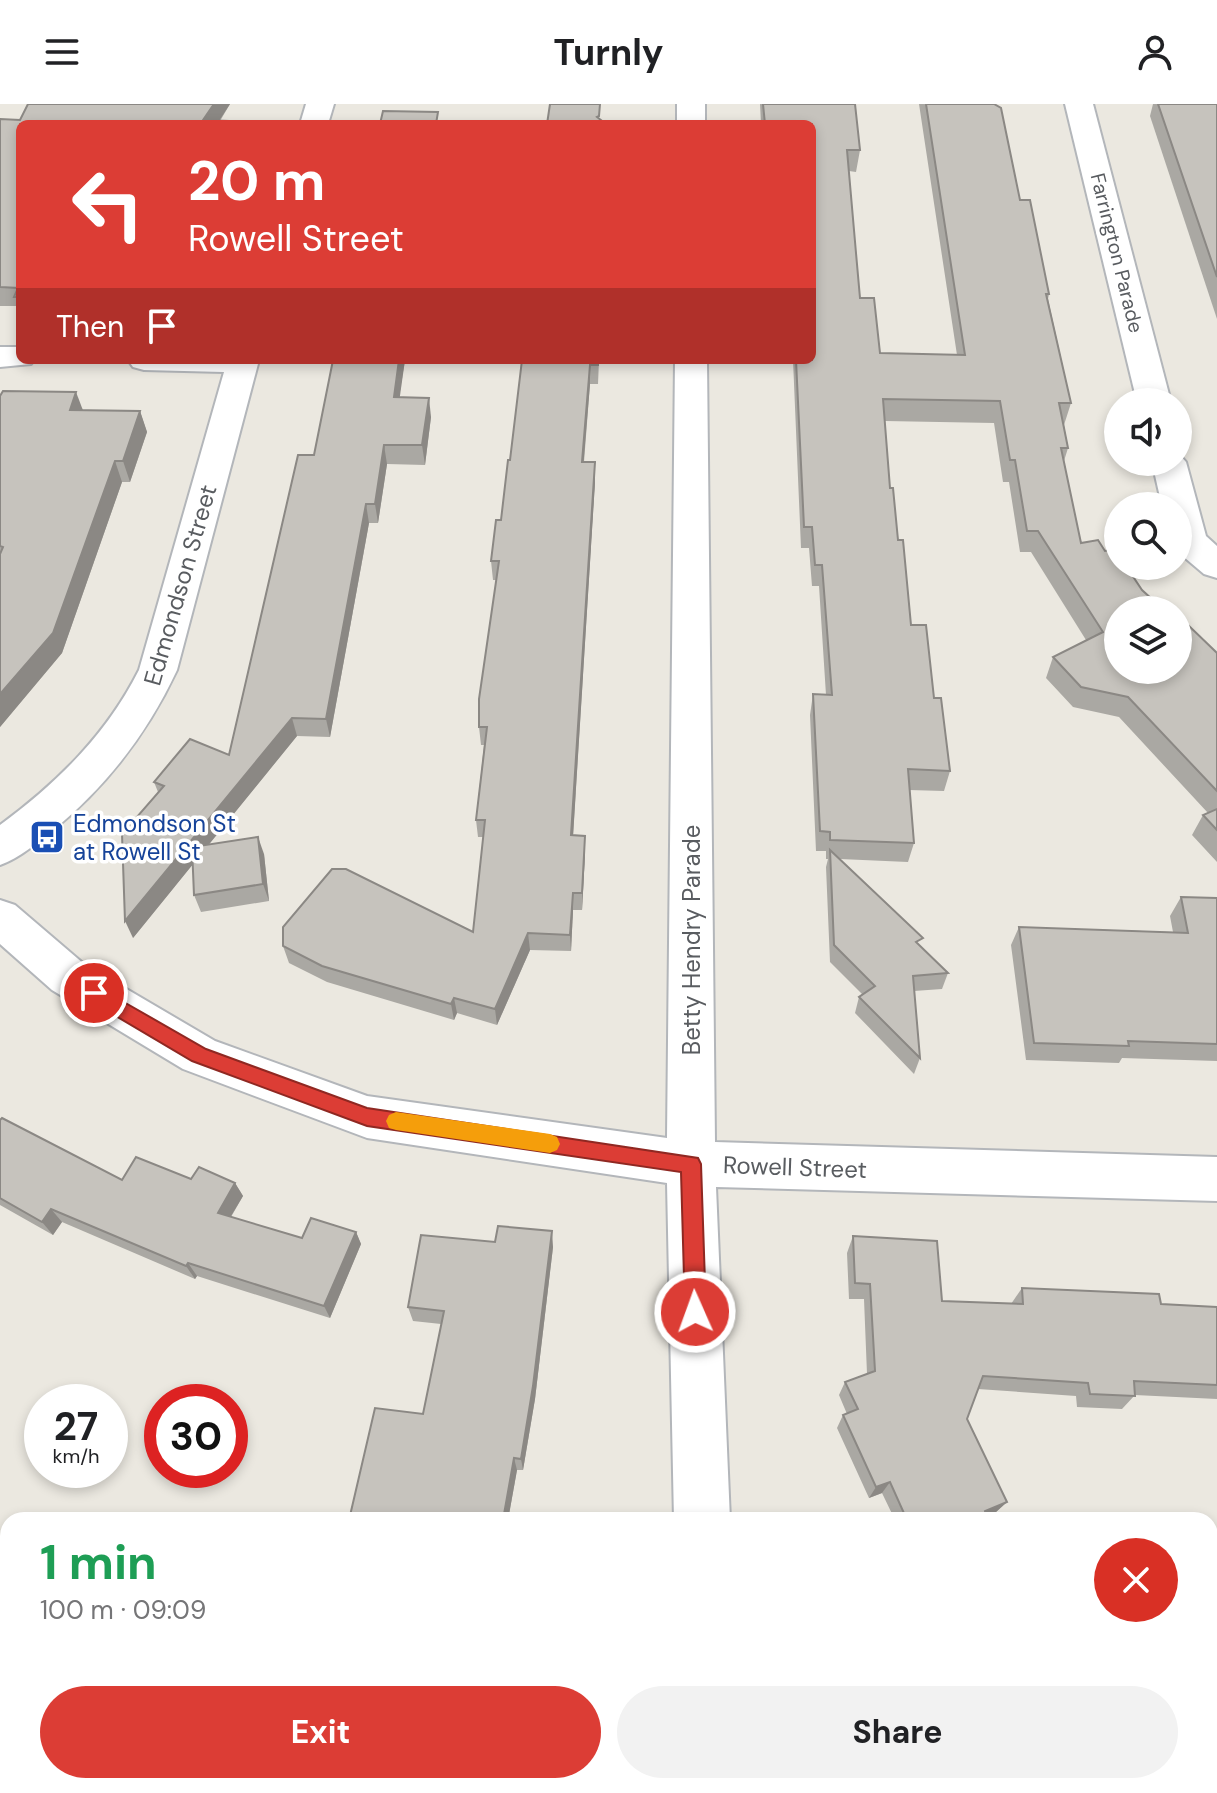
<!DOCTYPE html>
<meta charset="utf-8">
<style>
:root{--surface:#fff;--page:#f2f2f2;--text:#202124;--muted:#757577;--accent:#dc3d35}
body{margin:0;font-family:"DM Sans",sans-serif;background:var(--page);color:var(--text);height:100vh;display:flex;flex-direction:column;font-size:30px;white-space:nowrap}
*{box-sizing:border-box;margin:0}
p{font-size:26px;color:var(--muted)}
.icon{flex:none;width:44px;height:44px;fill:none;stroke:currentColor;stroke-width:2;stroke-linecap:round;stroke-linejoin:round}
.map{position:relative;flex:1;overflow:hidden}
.side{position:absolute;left:0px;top:1408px;width:1218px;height:282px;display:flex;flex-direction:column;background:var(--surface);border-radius:24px 24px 0 0;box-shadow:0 4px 12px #0003}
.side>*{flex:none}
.top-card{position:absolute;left:16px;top:16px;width:800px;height:244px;border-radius:12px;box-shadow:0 4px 12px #0003;background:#dc3d35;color:#fff;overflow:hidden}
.buttons{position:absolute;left:1104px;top:284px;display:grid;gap:16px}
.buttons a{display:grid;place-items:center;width:88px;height:88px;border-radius:50%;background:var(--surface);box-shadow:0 4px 12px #0003;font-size:40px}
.speed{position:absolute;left:24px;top:1280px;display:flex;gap:16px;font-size:40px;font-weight:700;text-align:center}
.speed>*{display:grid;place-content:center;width:104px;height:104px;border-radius:50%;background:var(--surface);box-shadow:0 4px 12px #0003;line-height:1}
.speed small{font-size:20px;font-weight:400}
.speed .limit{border:12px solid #d22;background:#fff;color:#111}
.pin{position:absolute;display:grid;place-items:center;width:68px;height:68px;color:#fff;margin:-34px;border:4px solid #fff;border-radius:50%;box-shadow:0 2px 8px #0007}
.me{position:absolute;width:88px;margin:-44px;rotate:358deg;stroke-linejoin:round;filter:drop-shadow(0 0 6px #0008)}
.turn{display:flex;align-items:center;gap:28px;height:168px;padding:0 40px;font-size:36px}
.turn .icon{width:104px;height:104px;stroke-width:2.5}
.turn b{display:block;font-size:56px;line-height:68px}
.then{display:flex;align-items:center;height:76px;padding:0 40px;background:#0003;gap:16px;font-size:30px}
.round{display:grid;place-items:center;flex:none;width:84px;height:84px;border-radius:42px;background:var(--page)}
.headline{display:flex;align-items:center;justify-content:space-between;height:136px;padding:0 40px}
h1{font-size:48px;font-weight:700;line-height:60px;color:#1e9e55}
.button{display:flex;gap:16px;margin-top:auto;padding:16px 40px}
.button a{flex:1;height:92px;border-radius:48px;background:var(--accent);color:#fff;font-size:32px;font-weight:700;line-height:92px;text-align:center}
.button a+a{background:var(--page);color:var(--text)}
header{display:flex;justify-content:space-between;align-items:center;height:104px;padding:0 40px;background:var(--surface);font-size:36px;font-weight:700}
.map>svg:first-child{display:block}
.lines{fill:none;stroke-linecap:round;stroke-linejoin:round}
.street-casing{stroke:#b3b6ba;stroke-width:4}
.street{fill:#fff;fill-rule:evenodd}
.wall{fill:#aaa8a3}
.shaded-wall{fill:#8b8884}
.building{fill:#c6c3bd;stroke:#8b8884;stroke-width:2}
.route{fill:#dc3d35;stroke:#8f2822;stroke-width:2}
.slow{fill:#f59e0b}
.labels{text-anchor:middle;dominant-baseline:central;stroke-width:7;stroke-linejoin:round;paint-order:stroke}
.far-street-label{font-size:20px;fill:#595c60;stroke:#fff}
.street-label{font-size:24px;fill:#595c60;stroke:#fff}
.transit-label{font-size:24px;fill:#164399;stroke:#fff;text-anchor:start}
</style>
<header><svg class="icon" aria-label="menu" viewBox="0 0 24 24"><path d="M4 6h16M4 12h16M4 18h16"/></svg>Turnly<svg class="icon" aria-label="person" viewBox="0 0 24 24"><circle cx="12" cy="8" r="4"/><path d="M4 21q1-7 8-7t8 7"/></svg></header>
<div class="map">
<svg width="1217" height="1689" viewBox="0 0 1217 1689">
<rect width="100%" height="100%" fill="#ebe8e0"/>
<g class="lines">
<g class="street-casing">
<g id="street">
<polygon points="306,0 334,0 328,20 300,20"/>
<rect x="677" y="0" width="28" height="20"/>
<polygon points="1065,0 1093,0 1171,298 1137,298"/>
<polygon points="0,243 20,243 20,256 34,256 31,260 0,263"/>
<path d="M128,256h131l-82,310c-30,64 -70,116 -125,161 -17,13 -32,27 -52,34v-40c57,-42 107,-91 139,-155l85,-298 -80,-2 -11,-3z"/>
<polygon points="675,256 707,256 715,1038 1217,1053 1217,1097 716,1083 730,1416 674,1416 667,1079 367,1034 183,965 52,886 0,840 0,796 15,801 84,860 215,937 367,992 667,1034"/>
<polygon points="1178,349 1186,358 1206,432 1217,442 1217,474 1204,470 1178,448 1178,402 1162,402 1152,358 1178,358"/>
<polygon points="674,1682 734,1682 733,1689 673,1689"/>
</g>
</g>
<use href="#street" class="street"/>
</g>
<g class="wall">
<polygon points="28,0 230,0 220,17 228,17 228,20 20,20 20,209 18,202 0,202 0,15 20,16"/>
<polygon points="760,0 855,0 860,46 856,68 849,67 860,194 880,249 957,251 919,0 994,0 1020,96 1049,190 1048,195 1071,299 1064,321 1068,344 1064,357 1081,439 1118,506 1217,549 1217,758 1192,731 1203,711 1208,709 1119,613 1073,603 1046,574 1053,553 1086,536 1031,448 1020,448 1009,378 1003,378 994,319 885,317 890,384 911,521 934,594 950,667 944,687 909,686 914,739 908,758 840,755 920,842 948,869 942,885 914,887 920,954 914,970 855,909 859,893 863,891 830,858 826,763 828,755 826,755 826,747 816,747 810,611 813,590 826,591 819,482 812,482 809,444 801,444 793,256 812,256 812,20 761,20"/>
<polygon points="1153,0 1217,0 1217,215 1150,12"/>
<polygon points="405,256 399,293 431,313 425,361 387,360 378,419 369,419 330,633 297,632 209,740 264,750 269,797 201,808 194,791 193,760 133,834 158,688 154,678 229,651 314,351"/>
<polygon points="522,256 599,256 598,280 590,280 584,358 595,358 595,378 573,731 585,732 585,749 582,806 573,806 571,847 530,846 497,921 457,909 454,916 327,878 289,859 283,842 473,828 483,733 478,733 476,716 484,641 481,641 479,623 496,476 493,476 491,457 501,416 510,356"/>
<polygon points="0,292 83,306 140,307 147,328 130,378 122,378 62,549 0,623"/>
<polygon points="1181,793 1217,794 1217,957 1122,954 1119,959 1026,956 1011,841 1019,823 1173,828 1170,812"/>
<polygon points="0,1016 122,1076 191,1075 235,1079 243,1092 231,1113 302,1134 356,1128 361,1140 330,1214 197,1172 195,1175 62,1118 53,1131 0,1101"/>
<polygon points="853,1132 942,1197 1011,1200 1022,1184 1161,1200 1217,1203 1217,1295 1135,1291 1122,1305 1077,1303 1076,1292 978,1285 967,1315 1007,1398 996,1408 986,1412 987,1416 895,1416 882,1389 869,1394 837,1324 843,1311 847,1310 839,1291 845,1278 867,1270 864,1195 849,1195 847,1149"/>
<polygon points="553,1143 535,1295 523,1366 517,1366 508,1416 349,1416 423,1310 441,1220 413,1217 408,1203"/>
<polygon points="1217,1672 1217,1689 1151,1689 1150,1683 1156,1682 1210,1682 1210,1673"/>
</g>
<g class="shaded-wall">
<polygon points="214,0 230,0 217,20 203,16"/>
<polygon points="399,256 405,256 397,313 394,293"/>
<polygon points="590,261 590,280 582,377 582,358"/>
<polygon points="76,288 84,309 70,306"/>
<polygon points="429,294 431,313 425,361 422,341"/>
<polygon points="140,307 147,328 130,378 123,357"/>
<polygon points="384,341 387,360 378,419 375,400"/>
<polygon points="115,357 122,378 62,549 0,623 0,590"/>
<polygon points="595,358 595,378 572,749 571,731"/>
<polygon points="366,400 369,419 330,633 326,615"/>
<polygon points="292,614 297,632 133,834 125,817"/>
<polygon points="585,732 585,749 582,806 582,789"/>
<polygon points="258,733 264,750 269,797 263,780"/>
<polygon points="573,789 573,806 571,847 570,831"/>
<polygon points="528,829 530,846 497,921 495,905"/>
<polygon points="454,894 457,909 454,916 451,900"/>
<polygon points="235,1079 243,1092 225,1122 218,1109"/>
<polygon points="51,1105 62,1118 53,1131 42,1118"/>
<polygon points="552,1127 553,1143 535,1295 523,1366 521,1355"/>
<polygon points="356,1128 361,1140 330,1214 324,1202"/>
<polygon points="188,1159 197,1172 195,1175 186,1162"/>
<polygon points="514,1354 517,1366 508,1416 503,1416"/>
<polygon points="890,1378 882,1389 869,1394 876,1383"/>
<polygon points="1007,1398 996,1408 977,1416 985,1407"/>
<polygon points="204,1682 217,1682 215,1689 202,1689"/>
</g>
<g class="building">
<polygon points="28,0 214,0 203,16 228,17 227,20 20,20 20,193 14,193 18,184 0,183 0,15 20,16"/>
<polygon points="550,0 600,0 599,12 597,13 606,20 547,20"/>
<polygon points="763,0 855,0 860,46 847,46 856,149 860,194 874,194 880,249 965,251 926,0 994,0 1001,4 1020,96 1030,96 1049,190 1046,190 1071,299 1059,299 1068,344 1061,344 1081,439 1098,436 1105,447 1115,445 1118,449 1118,462 1126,462 1142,486 1164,506 1118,506 1118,566 1178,566 1178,520 1185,518 1217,549 1217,687 1128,593 1081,583 1053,553 1103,528 1038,427 1027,427 1015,356 1010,356 1000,297 883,295 890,384 893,384 898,436 903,436 911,521 926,521 934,594 941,594 950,667 908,665 914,739 830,736 830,728 820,727 813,590 832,591 822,461 815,461 812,423 804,423 796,256 812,256 812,20 765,20"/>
<polygon points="1158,0 1217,0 1217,173"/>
<polygon points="383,7 438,8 436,20 380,20"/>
<polygon points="333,256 399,256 394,293 429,294 422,341 384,341 375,400 366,400 326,615 292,614 125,817 122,730 164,682 154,678 190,635 229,651 298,351 314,351"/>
<polygon points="522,256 598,256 598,261 590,261 582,358 595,358 571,731 585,732 582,789 573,789 570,831 528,829 495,905 454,894 451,900 322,862 283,842 283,823 332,765 346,765 473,828 485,716 476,716 487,623 479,623 479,595 499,457 491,457 496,416 501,416 508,356 510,356"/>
<polygon points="3,287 76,288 70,306 140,307 123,357 115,357 53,529 0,590 0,450 3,443 0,442 0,292"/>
<polygon points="1217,705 1217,726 1203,711"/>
<polygon points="258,733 263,780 194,791 192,743"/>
<polygon points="830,746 923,834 916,838 948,869 913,872 920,954 859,893 875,882 834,841"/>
<polygon points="1181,793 1217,794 1217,940 1128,937 1129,942 1034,939 1019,823 1188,829"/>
<polygon points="2,1014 122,1076 136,1053 191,1075 199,1063 235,1079 218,1109 302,1134 311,1114 356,1128 324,1202 188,1159 186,1162 51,1105 42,1118 0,1094 0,1016"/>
<polygon points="498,1122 552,1127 533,1282 521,1355 514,1354 503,1416 349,1416 375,1304 423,1310 444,1207 408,1203 421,1131 495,1138"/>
<polygon points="853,1132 937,1137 942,1197 1023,1200 1022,1184 1159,1190 1161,1200 1217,1203 1217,1281 1134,1277 1135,1292 1090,1290 1088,1279 983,1272 967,1315 1007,1398 985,1407 987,1416 907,1416 890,1378 876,1383 843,1311 858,1305 845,1278 875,1267 870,1180 855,1179"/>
<polygon points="0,1462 8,1465 8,1657 0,1655"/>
<polygon points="94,1682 204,1682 202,1689 119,1689"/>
<polygon points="294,1682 529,1682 528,1689 292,1689"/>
<polygon points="1163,1682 1217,1683 1217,1689 1164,1689"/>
</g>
<polygon class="route" points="94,881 206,945 367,1004 698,1054 701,1060 706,1208 703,1216 695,1219 688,1216 685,1208 681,1068 367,1022 192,957 87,895 85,889 87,883"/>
<polygon class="slow" points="396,1008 550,1030 557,1033 560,1040 557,1046 550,1049 396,1026 389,1024 386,1017 389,1011"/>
<defs>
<g id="bus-square" transform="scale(1.8)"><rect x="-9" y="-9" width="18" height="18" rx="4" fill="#1a4fb4" stroke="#fff"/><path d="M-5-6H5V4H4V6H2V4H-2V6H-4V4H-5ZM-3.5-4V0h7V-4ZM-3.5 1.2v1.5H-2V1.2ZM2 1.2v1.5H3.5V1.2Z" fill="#fff"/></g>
</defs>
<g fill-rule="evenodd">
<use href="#bus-square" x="47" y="733"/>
</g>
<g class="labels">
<g class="far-street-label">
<text transform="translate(1117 149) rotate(76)">Farrington Parade</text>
</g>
<g class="street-label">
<text transform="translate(180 481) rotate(-74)">Edmondson Street</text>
<text transform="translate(691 836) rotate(-90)">Betty Hendry Parade</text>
<text transform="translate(795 1063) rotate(2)">Rowell Street</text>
</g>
<g class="transit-label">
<text x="73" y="719">Edmondson St<tspan x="73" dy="28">at Rowell St</tspan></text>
</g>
</g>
</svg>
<div class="buttons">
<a><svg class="icon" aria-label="sound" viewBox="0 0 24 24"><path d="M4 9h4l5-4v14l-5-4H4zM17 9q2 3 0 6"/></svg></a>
<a><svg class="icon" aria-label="search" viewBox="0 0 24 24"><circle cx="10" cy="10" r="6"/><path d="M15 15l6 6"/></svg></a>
<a><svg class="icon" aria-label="layers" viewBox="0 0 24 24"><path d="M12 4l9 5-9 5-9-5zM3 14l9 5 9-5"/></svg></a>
</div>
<div class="speed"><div>27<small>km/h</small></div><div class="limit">30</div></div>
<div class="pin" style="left:94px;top:889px;background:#d93025"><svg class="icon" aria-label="arrive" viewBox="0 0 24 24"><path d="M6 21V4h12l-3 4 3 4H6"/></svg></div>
<svg class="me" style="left:695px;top:1208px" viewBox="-20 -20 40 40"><circle r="17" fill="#dc3d35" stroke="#fff" stroke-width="3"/><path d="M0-11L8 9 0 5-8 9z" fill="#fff"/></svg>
<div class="top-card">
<div class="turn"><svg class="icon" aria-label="left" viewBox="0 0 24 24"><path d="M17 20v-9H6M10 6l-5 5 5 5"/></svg><div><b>20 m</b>Rowell Street</div></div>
<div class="then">Then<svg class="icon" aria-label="arrive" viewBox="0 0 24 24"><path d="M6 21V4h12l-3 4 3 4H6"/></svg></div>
</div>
<section class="side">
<div class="headline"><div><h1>1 min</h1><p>100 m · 09:09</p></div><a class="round" style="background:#d93025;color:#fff"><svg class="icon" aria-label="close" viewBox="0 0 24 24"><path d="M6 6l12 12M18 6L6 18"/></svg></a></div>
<div class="button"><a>Exit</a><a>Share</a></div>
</section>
</div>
